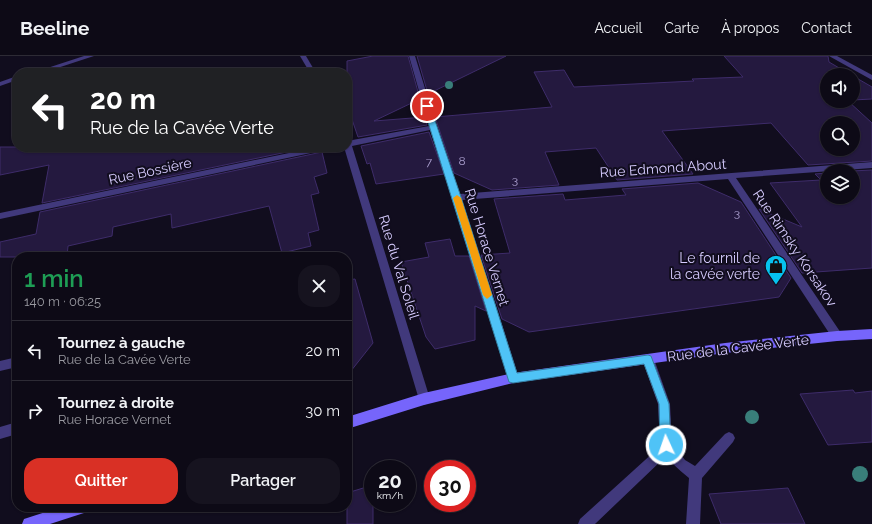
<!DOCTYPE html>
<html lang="fr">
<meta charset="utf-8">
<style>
:root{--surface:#0d0a16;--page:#16131f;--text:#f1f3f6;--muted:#9a9aa1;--line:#2d2b35;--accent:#d93025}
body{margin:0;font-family:Raleway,sans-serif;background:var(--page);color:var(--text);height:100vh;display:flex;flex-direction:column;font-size:15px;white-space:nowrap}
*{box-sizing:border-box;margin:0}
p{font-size:13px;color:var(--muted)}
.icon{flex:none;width:22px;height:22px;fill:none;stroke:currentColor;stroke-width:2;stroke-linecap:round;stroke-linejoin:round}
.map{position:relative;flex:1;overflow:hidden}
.details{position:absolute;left:12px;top:196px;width:340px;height:260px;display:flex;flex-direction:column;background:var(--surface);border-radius:16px;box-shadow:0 1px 3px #0004,0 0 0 1px var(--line)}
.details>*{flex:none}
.top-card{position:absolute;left:12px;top:12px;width:340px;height:84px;border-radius:16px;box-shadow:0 1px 3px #0004,0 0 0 1px var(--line);background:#202124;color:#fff;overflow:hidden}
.controls{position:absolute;left:820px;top:12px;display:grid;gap:8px}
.controls a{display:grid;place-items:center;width:40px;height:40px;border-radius:50%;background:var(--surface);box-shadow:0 1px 3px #0004,0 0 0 1px var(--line);font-size:20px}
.speed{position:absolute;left:364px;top:404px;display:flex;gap:8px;font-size:20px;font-weight:700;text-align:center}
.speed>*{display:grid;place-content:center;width:52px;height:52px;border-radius:50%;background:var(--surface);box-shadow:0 1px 3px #0004,0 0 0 1px var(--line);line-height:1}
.speed small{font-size:10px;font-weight:400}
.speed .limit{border:6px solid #d22;background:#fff;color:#111}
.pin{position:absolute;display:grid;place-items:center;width:34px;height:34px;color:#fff;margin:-17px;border:2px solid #fff;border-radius:50%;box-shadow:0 1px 4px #0007}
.me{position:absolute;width:44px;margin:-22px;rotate:357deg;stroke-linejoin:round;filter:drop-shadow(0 0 3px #0008)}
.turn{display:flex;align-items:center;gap:14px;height:84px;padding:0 12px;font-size:18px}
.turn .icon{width:52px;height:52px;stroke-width:2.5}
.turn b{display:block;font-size:28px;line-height:34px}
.round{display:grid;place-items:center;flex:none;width:42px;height:42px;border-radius:16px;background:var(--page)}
.summary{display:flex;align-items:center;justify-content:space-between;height:68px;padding:0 12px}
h1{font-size:24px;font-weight:600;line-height:30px;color:#1e9e55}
.cta{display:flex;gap:8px;margin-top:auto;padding:8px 12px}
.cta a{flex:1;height:46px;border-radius:16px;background:var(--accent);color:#fff;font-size:16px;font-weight:600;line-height:46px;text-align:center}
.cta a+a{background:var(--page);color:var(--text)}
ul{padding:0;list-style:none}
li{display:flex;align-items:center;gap:12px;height:60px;padding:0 12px;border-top:1px solid var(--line)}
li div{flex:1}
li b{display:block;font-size:15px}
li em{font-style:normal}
header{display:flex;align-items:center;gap:24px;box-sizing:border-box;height:56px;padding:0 20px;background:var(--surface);border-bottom:1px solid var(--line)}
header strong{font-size:19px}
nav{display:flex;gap:22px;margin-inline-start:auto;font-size:14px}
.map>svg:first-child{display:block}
.building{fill:#24193f;stroke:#3e2c6a;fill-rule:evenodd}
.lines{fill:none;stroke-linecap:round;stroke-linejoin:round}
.lane{fill:#41397c;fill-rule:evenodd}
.street{fill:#41397c;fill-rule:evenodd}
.secondary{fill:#7665fb;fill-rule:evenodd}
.tree{fill:#397e7a}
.route{fill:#4fc3f7;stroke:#337fa1}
.slow{fill:#f59e0b}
.labels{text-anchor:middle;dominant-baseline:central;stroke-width:4;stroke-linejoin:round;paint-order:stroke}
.number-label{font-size:12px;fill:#aa9ece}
.street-label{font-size:14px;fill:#d6cbfe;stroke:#110d1e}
.poi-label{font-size:14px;fill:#d6cbfe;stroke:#110d1e;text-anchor:end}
</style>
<header>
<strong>Beeline</strong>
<nav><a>Accueil</a><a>Carte</a><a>À propos</a><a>Contact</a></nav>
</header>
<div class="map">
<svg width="872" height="468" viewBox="0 0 872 468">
<rect width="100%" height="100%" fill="#110d1e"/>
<g class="building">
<polygon points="373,0 408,0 420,43 374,65 425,61 427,69 358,81 347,49 347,5"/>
<polygon points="417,0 506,0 428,38"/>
<path d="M724,0h104l1,6 22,13h-24v26h21l24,22v38l-64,4 -37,-42 -109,8 31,43 -76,6 -21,-32 -51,4 14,33 -67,5 -38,-17 -19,-56 117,-10 -18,-35 30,-2 10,17 120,-6 -2,-2 51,-2zM827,67h26v26h-26z"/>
<polygon points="853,20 872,31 872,43 853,44"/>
<polygon points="429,76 444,118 376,128 370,107 367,108 361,90"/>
<polygon points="0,91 311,91 42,147 49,109 0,119"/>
<polygon points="322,96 327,117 314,121 319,137 311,139 319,174 308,177 311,190 282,197 269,150 172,172 171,158 113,171 112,180 68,190 67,201 0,201 0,186 36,178 40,156"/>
<polygon points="872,114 872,212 802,217 759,153 802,171 770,127 821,124 815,118 827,117 827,141 853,141 853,115 852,115"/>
<polygon points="698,127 741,146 791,222 779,241 529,276 502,263 481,199 510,197 494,143 563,138 565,144 626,139 622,133"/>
<polygon points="450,183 455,200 469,200 486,255 475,250 475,284 435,293 426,281 401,206 429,201 425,187"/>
<polygon points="355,223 373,287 347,320 347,224"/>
<polygon points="853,334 855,337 872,335 872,386 828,389 800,338"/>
<polygon points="373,429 373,468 347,468 347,437"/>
<polygon points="788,432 805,468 721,468 709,438"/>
</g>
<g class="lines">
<g class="lane">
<polygon points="17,301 17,311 0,315 0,305"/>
<polygon points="17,366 17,378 0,383 0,371"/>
<path d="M729,376l4,2 2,4 -2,4 -31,36 -2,46h-14l3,-46c-11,-9 -23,-19 -29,-33l2,-4 4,-2 4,2 15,19 10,6 30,-32z"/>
</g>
<g class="street">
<polygon points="84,0 94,0 42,17 32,17"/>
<polygon points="300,0 306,0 316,17 310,17"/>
<polygon points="409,0 415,0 437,71 460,138 872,106 872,112 736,122 841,277 842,280 841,283 837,285 833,283 728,123 462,144 519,322 517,326 513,327 509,326 453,141 430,74 352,90 430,343 428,347 424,349 420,347 344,91 347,91 347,85 429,70"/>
<polygon points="829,0 837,0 872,19 872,24"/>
<polygon points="17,20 17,24 0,30 0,26"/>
<polygon points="318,91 334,91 330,93 0,163 0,157"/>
<polygon points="648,298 652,300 654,303 670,348 672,389 663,403 595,468 578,468 580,463 655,395 660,387 658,348 642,303 644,300"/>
</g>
<g class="secondary">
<polygon points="872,273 872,283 837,285 725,297 513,327 424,349 347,373 347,361 424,337 513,317 725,287 837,275"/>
<polygon points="61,451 89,451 87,456 50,468 22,468 24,463"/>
</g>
</g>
<g class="tree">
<circle cx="449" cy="29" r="4"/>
<circle cx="752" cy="361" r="7"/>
<circle cx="860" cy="418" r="8"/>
</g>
<polygon class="route" points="427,48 430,50 461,141 517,317 648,299 651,300 669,348 671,389 670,393 666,394 662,393 660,389 659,348 644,308 513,327 509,326 423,50"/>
<polygon class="slow" points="457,139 461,142 492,239 487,243 483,239 453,142"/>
<defs>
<g id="shop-pin" transform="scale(1.15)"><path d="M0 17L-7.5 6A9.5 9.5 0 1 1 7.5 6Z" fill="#06c3ef" stroke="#110d1e"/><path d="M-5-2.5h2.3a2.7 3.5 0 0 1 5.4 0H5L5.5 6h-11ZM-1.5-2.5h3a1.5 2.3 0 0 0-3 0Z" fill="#111"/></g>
</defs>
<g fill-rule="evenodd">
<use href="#shop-pin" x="776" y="210"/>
</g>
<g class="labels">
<g class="number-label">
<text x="462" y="105">8</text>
<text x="429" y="106">7</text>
<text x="515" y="124">3</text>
<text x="737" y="157">3</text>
</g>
<g class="street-label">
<text transform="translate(663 112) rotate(-4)">Rue Edmond About</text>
<text transform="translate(150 115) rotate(-12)">Rue Bossière</text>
<text transform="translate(487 191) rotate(73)">Rue Horace Vernet</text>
<text transform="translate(795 192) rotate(56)">Rue Rimsky Korsakov</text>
<text transform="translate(399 211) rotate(73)">Rue du Val Soleil</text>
<text transform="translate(738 292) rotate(-7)">Rue de la Cavée Verte</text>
</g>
<g class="poi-label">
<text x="760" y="202">Le fournil de<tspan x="760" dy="16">la cavée verte</tspan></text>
</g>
</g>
</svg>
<div class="controls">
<a><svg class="icon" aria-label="sound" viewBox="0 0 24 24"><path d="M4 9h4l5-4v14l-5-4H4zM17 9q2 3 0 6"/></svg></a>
<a><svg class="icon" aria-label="search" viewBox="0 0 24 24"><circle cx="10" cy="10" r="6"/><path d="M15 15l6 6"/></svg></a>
<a><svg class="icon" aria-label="layers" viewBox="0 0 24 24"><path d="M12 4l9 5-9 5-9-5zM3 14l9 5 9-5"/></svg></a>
</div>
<div class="speed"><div>20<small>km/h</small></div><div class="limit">30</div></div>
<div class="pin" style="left:427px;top:50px;background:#d93025"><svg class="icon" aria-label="arrive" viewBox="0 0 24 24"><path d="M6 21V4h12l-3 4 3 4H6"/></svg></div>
<svg class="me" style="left:666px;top:389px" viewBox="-20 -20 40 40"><circle r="17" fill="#4fc3f7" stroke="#fff" stroke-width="3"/><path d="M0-11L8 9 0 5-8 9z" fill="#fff"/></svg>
<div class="top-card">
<div class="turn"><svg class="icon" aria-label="left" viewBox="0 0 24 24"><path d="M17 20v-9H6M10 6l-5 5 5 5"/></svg><div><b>20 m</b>Rue de la Cavée Verte</div></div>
</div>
<section class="details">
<div class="summary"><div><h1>1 min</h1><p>140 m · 06:25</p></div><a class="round"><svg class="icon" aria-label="close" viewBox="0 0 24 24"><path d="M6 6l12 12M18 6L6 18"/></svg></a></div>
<ul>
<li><svg class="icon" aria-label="left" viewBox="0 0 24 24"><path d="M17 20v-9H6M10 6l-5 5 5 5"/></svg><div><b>Tournez à gauche</b><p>Rue de la Cavée Verte</p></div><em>20 m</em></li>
<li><svg class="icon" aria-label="right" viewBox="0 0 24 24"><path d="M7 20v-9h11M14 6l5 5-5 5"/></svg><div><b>Tournez à droite</b><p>Rue Horace Vernet</p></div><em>30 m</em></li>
</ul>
<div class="cta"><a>Quitter</a><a>Partager</a></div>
</section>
</div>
